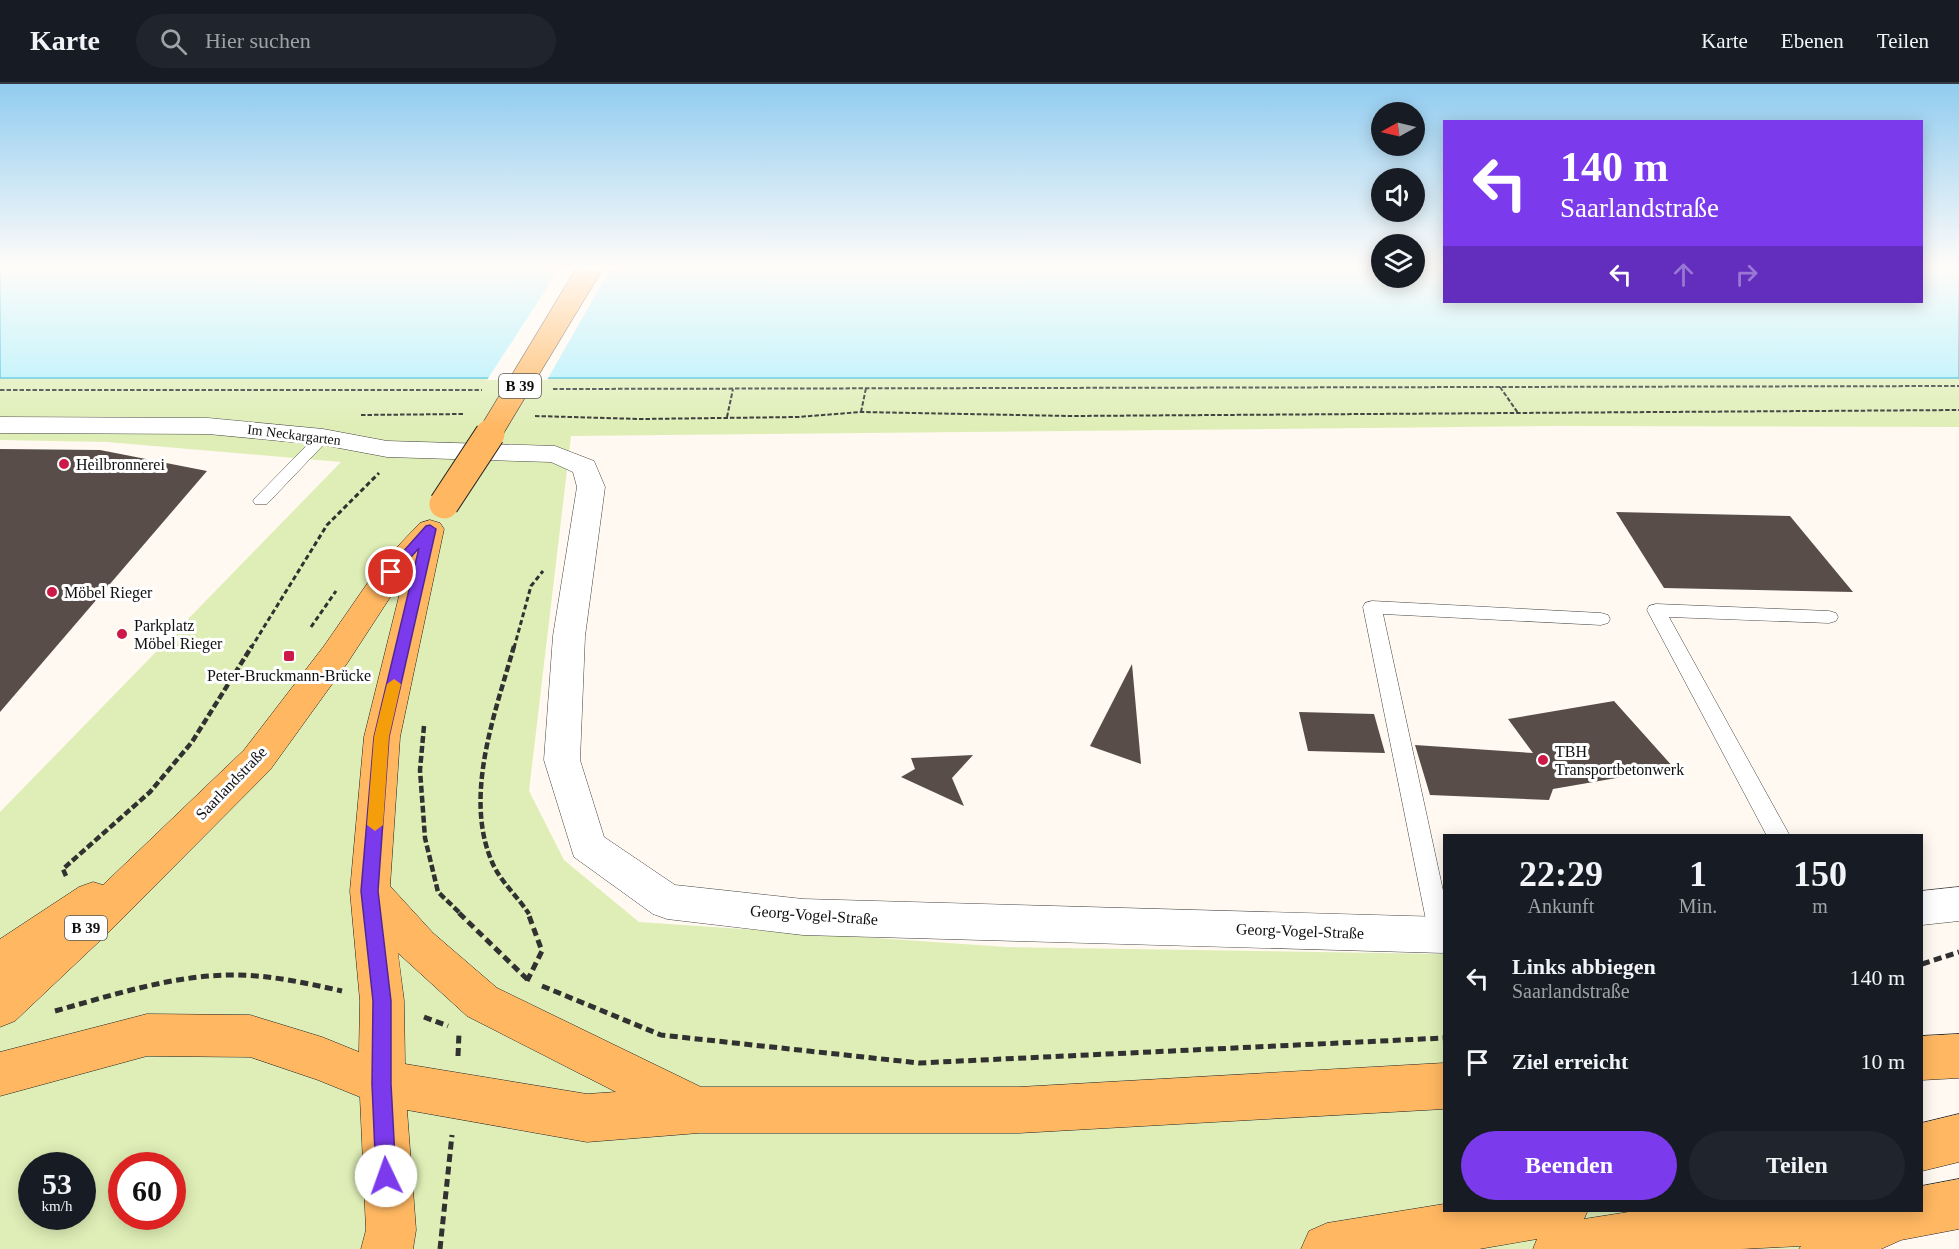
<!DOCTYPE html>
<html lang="de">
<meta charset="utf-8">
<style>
:root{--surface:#171b24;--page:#20242c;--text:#f1f3f6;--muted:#9ea1a6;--line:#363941;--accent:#7c3aed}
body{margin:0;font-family:"Times New Roman",serif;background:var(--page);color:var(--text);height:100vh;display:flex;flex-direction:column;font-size:22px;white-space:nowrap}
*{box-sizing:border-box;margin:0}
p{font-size:20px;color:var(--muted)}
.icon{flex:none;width:33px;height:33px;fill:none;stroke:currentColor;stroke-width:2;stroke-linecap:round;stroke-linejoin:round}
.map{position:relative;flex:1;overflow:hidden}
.panel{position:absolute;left:1443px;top:750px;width:480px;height:378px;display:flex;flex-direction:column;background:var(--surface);border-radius:0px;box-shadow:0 3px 15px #0003}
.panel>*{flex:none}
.hud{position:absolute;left:1443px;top:36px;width:480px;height:183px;border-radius:0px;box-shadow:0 3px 15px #0003;background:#7c3aed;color:#fff;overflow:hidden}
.needle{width:39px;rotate:262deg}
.buttons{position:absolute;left:1371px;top:18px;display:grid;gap:12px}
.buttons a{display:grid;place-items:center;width:54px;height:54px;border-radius:50%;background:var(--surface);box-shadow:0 3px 15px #0003;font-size:30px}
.speed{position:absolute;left:18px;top:1068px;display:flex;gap:12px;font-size:30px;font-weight:700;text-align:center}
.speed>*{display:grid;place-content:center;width:78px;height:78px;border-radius:50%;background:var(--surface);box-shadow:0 3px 15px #0003;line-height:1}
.speed small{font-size:15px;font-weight:400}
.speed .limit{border:9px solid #d22;background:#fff;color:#111}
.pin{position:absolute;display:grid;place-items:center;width:51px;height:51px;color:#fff;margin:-26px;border:3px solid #fff;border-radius:50%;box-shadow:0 2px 6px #0007}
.me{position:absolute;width:66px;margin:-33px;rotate:357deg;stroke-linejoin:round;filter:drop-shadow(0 0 4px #0008)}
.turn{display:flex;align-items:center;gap:21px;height:126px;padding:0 18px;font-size:27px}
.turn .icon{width:78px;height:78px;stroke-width:2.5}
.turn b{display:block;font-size:42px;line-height:51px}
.lanes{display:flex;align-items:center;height:57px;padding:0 18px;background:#0003;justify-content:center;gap:30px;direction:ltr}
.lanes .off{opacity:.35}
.eta{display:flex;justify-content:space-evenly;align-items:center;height:102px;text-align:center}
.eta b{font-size:36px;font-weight:600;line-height:42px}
.action{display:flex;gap:12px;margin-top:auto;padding:12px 18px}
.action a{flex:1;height:69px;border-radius:36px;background:var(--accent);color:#fff;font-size:24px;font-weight:600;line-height:69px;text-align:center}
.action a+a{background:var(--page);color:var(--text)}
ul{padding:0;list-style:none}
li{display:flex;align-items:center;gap:18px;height:84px;padding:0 18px}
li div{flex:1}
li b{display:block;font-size:22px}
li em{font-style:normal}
header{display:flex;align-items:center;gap:36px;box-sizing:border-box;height:84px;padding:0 30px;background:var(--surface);border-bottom:2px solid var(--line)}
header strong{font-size:28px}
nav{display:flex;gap:33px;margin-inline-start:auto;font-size:21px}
.search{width:420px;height:54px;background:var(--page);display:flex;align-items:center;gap:15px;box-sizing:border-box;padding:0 21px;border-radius:33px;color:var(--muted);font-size:22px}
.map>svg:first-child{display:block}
.green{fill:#dfeeb6;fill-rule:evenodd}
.water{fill:#b0f0fc;stroke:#30bada;stroke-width:1.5}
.pier{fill:#fff9f1}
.building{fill:#594d4a}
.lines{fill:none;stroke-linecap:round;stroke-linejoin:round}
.service-casing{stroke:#424242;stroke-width:1}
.minor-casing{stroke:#424242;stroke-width:1}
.primary-casing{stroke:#202020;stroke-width:1}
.path-far3{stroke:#313131;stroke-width:2;stroke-dasharray:4.5 2;stroke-linecap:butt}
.path-far2{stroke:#313131;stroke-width:3;stroke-dasharray:5 3;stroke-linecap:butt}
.path-far1{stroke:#313131;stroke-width:4.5;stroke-dasharray:7 3;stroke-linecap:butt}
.path{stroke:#313131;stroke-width:5;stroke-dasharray:8 4.5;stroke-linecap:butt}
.service{fill:#fff;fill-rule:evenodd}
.minor{fill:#fff;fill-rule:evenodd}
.primary{fill:#ffb761;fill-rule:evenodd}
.primary-bridge-far1-casing{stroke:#202020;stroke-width:24;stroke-linecap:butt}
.primary-bridge-casing{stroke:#202020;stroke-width:31;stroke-linecap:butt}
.primary-bridge-far1{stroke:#ffb761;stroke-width:23}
.primary-bridge{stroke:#ffb761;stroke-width:29}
.route{fill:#7c3aed;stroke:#51269a;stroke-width:1.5}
.slow{fill:#f59e0b}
.poi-dot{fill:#cd1947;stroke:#fff;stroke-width:2}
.labels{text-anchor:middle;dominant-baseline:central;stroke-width:6;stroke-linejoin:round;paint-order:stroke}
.far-street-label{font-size:14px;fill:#0f0f0f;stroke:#fff}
.shield{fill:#fff;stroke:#575757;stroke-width:1.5}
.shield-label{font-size:15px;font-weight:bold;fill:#0f0f0f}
.poi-label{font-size:16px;fill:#0f0f0f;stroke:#fff;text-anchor:start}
.street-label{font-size:16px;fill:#0f0f0f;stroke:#fff}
</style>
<header>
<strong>Karte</strong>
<div class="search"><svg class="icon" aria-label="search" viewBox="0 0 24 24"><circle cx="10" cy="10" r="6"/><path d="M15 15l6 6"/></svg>Hier suchen</div>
<nav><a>Karte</a><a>Ebenen</a><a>Teilen</a></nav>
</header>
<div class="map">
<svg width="1959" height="1165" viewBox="0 0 1959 1165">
<rect width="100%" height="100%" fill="#fff9f1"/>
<path class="green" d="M0,294h1959v49l-399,-1 -989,10 -42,355 35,69 75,62 368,25 437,7v256l378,1 28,38h-1850v-437l341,-350 -234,-20 -107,-2zM32,1082h50v50h-50zM122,1082h50v50h-50z"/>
<polygon class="water" points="0,182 1381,182 1382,194 1414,194 1415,182 1444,182 1444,218 1922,218 1922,182 1959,182 1959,294 0,294"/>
<polygon class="pier" points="561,182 612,182 547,296 487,296"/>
<g class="building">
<polygon points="0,365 100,366 207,387 0,628"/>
<polygon points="1616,428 1790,432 1853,508 1664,504"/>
<polygon points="1132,580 1141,680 1090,662"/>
<polygon points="1614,617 1674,684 1553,705 1549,716 1430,711 1415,661 1533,669 1508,635"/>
<polygon points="1299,628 1374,630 1385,669 1308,667"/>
<polygon points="973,671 952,694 964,722 901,693 915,685 911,674"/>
</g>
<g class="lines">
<g class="service-casing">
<g id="service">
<polygon points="323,348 331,353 328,356 267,420 255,420 253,417 255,414 318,350"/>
<polygon points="1372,517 1601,529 1608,531 1610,535 1608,539 1601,541 1383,530 1444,811 1444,861 1441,862 1432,859 1429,851 1363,523 1365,519"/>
<polygon points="1656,520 1829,527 1836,529 1838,533 1836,537 1829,539 1669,533 1790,752 1767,752 1647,526 1649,522"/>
</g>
</g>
<g class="minor-casing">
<g id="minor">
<polygon points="0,333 208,334 323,345 387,357 555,362 594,377 605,403 585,552 580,676 604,753 675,801 803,815 1444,833 1444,869 803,851 667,835 653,830 574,773 544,676 553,552 577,403 573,388 551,378 387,373 323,361 208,350 0,349"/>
<polygon points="1959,803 1959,837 1922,841 1922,807"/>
</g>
</g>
<g class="primary-casing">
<g id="primary">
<path d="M430,436l10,3 4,6 -44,208 -10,149 43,47 64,55 204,99h318l425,-24v46l-425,24h-320l-112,9 -180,-32 9,120 -3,19h-52l5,-19 -6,-133 -42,-17 -68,-23 -103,-1 -147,40v-44l147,-38 103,1 72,22 37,15 1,-51 -10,-110 14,-154 40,-161 -56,86 -78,108 -164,165 -91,86 -15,6v-88l79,-52 14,-5 10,3 141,-135 80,-104 56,-81 40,-42zM398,869l69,63 149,76 -29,2 -182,-30 -1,-63z"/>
<polygon points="1959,950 1959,994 1922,996 1922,952"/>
<polygon points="1959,1030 1959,1078 1922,1087 1922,1039"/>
<polygon points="1959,1095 1959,1145 1901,1156 1881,1165 1799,1165 1801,1162 1741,1165 1533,1165 1537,1155 1479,1165 1301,1165 1309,1147 1327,1139 1444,1120 1444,1126 1588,1126 1584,1135 1641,1126 1922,1126 1922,1102"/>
</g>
</g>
<g class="path-far3">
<polyline points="1500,303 1518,329"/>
<polyline points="553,305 1959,302"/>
<polyline points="0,306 482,306"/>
<polyline points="861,328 866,304"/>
<polyline points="361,331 464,330"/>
<polyline points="535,332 641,335 798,333 861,328 1070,332 1959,326"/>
<polyline points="727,333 733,305"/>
</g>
<g class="path-far2">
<polyline points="311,543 336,507"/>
<polyline points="251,564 327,441 379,389"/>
<polyline points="514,564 531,502 543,487"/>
</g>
<g class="path-far1">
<path d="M514,562c-18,65 -51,149 -22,216 8,19 26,35 37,52"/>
<polyline points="424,642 420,686 425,754 438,808 461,830"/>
<polyline points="66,792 63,785 150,708 192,658 252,562"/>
</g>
<g class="path">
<polyline points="459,829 529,897"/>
<polyline points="1922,880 1959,868"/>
<polyline points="527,897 542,867 528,829"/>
<polyline points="542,902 661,951 919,979 1444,954"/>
<path d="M55,927c58,-16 118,-36 179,-36 36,0 72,8 108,16"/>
<polyline points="424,933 448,942"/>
<polyline points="458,972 459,949"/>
<polyline points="440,1165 452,1051"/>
</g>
<use href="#service" class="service"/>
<use href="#minor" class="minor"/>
<use href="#primary" class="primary"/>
<g class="primary-bridge-far1-casing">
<polyline id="primary-bridge-far1" points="489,351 591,182"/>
</g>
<g class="primary-bridge-casing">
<polyline id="primary-bridge" points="444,420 490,350"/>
</g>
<use href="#primary-bridge-far1" class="primary-bridge-far1"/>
<use href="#primary-bridge" class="primary-bridge"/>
</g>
<linearGradient id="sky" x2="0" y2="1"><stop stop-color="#91ccf0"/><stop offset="0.53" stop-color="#fffcf9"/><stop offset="1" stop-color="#fffcf9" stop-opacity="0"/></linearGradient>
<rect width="1959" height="345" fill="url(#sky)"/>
<polygon class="route" points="430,441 436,445 389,653 378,807 391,917 391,1000 396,1092 393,1099 386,1102 379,1099 376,1092 372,1000 373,917 361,807 374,653 419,464 395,491 391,492 385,488 426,442"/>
<polygon class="slow" points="394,595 401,600 389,653 383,741 375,747 367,741 374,653 387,600"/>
<g class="poi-dot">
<circle cx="64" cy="380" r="6"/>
<circle cx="52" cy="508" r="6"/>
<circle cx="122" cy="550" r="6"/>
<rect x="283" y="566" width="12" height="12" rx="3"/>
<circle cx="1543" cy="676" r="6"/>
</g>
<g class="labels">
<g class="far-street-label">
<text transform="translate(294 351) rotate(7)">Im Neckargarten</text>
</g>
<g class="shield">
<rect x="499" y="290" width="42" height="24" rx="4.5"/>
<rect x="65" y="832" width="42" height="24" rx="4.5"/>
</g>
<g class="shield-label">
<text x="520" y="302">B 39</text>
<text x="86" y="844">B 39</text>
</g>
<g class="poi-label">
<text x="76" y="380">Heilbronnerei</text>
<text x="64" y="508">Möbel Rieger</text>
<text x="134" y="541">Parkplatz<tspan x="134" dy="18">Möbel Rieger</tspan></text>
<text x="289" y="591" text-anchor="middle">Peter-Bruckmann-Brücke</text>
<text x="1555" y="667">TBH<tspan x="1555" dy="18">Transportbetonwerk</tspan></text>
</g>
<g class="street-label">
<text transform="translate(231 699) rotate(-46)">Saarlandstraße</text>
<text transform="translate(814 831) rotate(4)">Georg-Vogel-Straße</text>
<text transform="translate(1300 847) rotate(2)">Georg-Vogel-Straße</text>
</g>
</g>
</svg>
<div class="buttons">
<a><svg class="needle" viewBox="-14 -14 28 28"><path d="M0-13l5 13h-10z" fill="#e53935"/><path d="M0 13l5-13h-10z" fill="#9ea1a6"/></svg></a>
<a><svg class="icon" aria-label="sound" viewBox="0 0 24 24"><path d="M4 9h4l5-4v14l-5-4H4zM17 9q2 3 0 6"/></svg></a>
<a><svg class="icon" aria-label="layers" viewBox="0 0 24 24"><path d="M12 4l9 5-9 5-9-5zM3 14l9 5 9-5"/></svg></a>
</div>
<div class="speed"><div>53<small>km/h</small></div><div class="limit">60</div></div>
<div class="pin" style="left:391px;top:488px;background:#d93025"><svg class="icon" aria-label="arrive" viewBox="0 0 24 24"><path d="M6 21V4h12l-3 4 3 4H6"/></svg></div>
<svg class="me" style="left:386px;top:1092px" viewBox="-20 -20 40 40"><circle r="19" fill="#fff"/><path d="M0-13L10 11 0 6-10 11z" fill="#7c3aed"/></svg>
<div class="hud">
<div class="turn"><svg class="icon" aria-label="left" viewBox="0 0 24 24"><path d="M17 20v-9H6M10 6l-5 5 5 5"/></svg><div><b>140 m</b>Saarlandstraße</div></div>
<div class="lanes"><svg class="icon" aria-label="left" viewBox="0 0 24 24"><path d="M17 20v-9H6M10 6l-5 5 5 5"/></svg><svg class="icon off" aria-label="ahead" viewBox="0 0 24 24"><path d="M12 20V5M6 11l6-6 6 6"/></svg><svg class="icon off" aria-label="right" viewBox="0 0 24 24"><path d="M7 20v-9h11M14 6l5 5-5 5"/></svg></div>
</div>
<section class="panel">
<div class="eta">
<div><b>22:29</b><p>Ankunft</p></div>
<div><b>1</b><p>Min.</p></div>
<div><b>150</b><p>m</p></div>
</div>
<ul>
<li><svg class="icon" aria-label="left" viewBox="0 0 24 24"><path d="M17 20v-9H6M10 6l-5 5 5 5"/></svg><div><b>Links abbiegen</b><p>Saarlandstraße</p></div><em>140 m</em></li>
<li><svg class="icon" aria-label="arrive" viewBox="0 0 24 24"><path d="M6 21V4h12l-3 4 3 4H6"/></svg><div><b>Ziel erreicht</b></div><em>10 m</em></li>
</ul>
<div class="action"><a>Beenden</a><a>Teilen</a></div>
</section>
</div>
